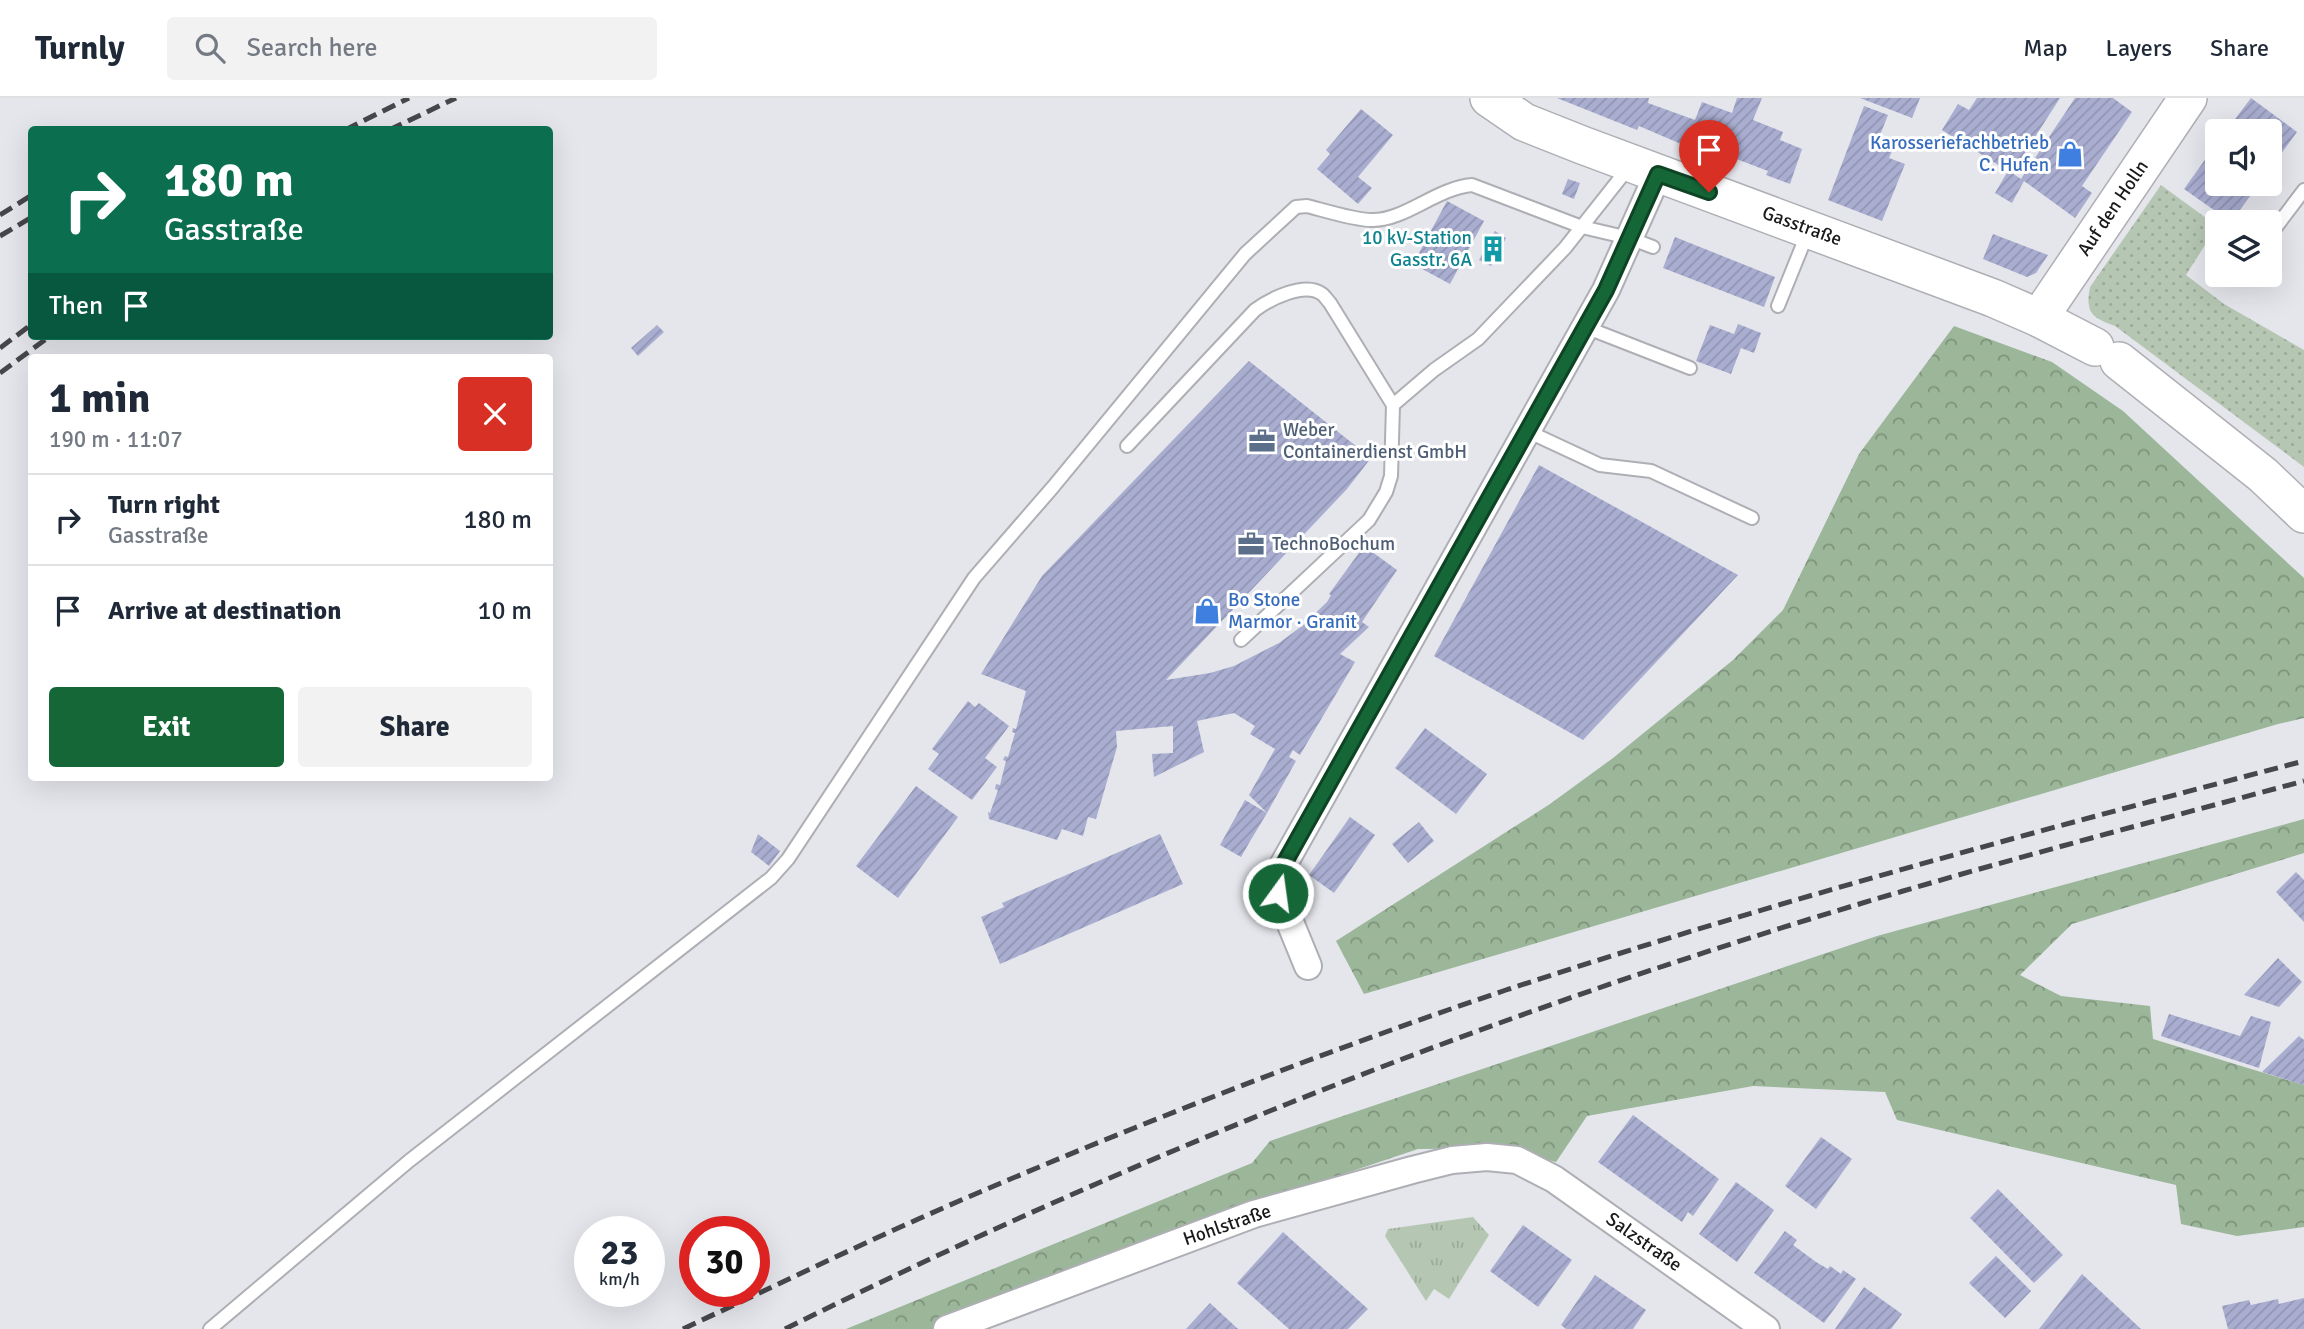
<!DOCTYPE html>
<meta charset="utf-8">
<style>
:root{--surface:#fff;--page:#f2f2f3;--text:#1f2937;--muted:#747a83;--line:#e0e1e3;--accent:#156738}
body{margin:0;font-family:Signika,sans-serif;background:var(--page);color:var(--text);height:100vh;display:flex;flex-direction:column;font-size:26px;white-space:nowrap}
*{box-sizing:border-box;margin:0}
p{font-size:23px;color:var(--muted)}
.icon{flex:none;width:38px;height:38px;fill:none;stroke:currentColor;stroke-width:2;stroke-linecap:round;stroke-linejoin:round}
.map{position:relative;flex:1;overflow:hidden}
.panel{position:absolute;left:28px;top:256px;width:525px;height:427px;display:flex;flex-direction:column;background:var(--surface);border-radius:7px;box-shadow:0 7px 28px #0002}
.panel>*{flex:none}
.hud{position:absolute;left:28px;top:28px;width:525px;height:214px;border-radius:7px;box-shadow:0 7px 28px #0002;background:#0b6e4f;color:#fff;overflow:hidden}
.buttons{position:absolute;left:2205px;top:21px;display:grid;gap:14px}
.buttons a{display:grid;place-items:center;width:77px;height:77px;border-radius:7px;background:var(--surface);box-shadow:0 7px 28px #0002;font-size:35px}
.speed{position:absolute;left:574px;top:1118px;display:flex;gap:14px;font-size:35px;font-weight:700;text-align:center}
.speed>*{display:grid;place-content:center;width:91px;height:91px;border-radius:50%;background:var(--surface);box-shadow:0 7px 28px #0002;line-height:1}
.speed small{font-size:18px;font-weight:400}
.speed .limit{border:10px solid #d22;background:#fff;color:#111}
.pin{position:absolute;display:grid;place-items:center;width:60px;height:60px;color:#fff;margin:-72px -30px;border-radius:50% 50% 50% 0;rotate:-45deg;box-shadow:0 0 7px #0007}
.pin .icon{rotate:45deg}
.me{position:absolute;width:77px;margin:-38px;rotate:14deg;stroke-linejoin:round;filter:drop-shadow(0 0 5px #0008)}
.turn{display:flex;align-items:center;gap:24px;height:147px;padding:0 21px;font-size:32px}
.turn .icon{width:91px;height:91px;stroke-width:2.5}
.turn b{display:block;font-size:49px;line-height:60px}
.then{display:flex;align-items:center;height:66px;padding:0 21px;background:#0003;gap:14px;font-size:26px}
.round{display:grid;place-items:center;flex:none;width:74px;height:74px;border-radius:7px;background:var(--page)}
.overview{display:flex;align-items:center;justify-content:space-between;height:119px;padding:0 21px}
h1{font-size:42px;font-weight:700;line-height:52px}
.cta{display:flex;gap:14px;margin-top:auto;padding:14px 21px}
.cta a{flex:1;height:80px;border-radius:7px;background:var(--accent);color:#fff;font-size:28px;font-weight:700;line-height:80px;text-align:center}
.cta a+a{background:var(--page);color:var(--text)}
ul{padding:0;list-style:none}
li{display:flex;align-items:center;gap:21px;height:91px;padding:0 21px;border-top:2px solid var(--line)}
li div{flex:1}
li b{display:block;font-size:26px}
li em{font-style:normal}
header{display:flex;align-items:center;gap:42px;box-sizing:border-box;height:98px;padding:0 35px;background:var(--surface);border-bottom:2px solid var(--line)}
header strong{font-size:33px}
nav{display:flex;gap:38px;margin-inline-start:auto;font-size:24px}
.search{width:490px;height:63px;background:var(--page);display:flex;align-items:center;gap:18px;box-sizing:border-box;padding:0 24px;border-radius:7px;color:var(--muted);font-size:26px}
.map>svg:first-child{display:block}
.grass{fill:url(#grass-dots)}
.forest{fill:url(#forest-crowns)}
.park{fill:url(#park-tufts)}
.building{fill:url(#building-hatch)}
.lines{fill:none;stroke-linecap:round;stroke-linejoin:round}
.lane-casing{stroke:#aeafb4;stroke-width:16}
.street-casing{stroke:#aeafb4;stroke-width:30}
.secondary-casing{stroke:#aeafb4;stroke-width:40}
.lane{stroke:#fff;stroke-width:12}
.street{stroke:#fff;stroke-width:26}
.secondary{stroke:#fff;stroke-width:37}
.rail{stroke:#46474a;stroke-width:5;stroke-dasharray:14 7;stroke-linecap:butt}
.route-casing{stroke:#0e4324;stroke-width:18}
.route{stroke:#156738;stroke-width:12}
.labels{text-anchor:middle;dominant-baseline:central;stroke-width:6;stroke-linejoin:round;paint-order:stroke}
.shop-label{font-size:19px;fill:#366cbe;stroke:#fff;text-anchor:end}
.street-label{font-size:19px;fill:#19191b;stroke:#fff}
.culture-label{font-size:19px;fill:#0d838f;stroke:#fff;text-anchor:end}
.service-label{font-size:19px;fill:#4e5e75;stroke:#fff;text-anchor:start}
</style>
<header>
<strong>Turnly</strong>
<div class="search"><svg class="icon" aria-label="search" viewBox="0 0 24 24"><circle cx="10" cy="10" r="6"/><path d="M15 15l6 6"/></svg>Search here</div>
<nav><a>Map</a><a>Layers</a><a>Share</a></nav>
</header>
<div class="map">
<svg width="2304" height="1231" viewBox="0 0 2304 1231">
<defs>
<pattern id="grass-dots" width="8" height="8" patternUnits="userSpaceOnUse" patternTransform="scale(1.75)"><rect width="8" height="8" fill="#b5c7b3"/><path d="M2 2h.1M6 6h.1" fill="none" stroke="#9baa99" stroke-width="1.8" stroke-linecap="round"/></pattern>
<pattern id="forest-crowns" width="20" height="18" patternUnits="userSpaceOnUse" patternTransform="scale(1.75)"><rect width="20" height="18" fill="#9bb699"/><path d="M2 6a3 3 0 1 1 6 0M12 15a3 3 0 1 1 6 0" fill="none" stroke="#7e937c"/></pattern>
<pattern id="park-tufts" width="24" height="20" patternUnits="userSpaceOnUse" patternTransform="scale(1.75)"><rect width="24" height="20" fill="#b5c7b3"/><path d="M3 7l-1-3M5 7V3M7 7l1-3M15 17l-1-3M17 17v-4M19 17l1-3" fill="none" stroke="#9baa99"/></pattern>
<pattern id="building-hatch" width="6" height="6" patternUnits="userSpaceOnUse" patternTransform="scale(1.75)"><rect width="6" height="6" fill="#a9add0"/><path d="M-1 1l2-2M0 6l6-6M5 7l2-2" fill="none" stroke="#9194b2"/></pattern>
</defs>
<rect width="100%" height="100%" fill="#e5e6ec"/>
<path class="grass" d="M2161,87l56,41 -31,49 38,29 80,46v117l-189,-141c-23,-8 -30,-13 -25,-39z"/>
<g class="forest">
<polygon points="1954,228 2052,264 2123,313 2304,480 2304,620 2278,626 1364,896 1336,843 1550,706 1613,660 1733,562 1783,512 1859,356"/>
<polygon points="2304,721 2304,755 2072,826 2020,877 2061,898 2150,908 2153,941 2304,987 2304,1129 2237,1138 2181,1126 2176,1087 1897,1022 1885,994 1753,988 1587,1018 1556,1064 1503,1050 1418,1051 1281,1097 952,1231 846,1231 1252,1065 1270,1043 1334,1021 1877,838"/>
</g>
<polygon class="park" points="1473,1119 1489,1137 1449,1201 1434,1191 1426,1203 1385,1138 1388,1131"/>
<g class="building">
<polygon points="1557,0 1649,0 1648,5 1695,22 1702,4 1732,15 1737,0 1762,0 1753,22 1783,34 1780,42 1802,51 1790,86 1766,77 1768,73 1718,54 1716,61 1639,28 1637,32"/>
<polygon points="1860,0 1920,0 1912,20"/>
<polygon points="1977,0 2060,0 2012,75 2021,81 2075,0 2113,0 2132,14 2082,88 2092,95 2075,120 2024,83 2012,105 1995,95 2008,73 1942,32 1958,6 1969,12"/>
<polygon points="2251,0 2297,34 2270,71 2270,33 2226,33"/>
<polygon points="1864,8 1888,17 1876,47 1892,53 1889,60 1905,66 1882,123 1828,102"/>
<polygon points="1361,11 1393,37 1358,79 1372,90 1358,106 1317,71 1330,56 1326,52"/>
<polygon points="2217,45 2217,86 2259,86 2231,124 2184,91"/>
<polygon points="1568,81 1580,85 1574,101 1562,96"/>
<polygon points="1447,103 1484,123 1450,186 1413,166"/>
<polygon points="1495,133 1506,140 1491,168 1479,162"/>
<polygon points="1993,136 2048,157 2036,175 2027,179 1983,161"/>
<polygon points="1675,139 1775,179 1764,209 1663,170"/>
<polygon points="1738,226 1761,235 1754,255 1741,250 1731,276 1696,263 1710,227 1734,236"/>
<polygon points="657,227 664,234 638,258 631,250"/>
<polygon points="1249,263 1371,360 1347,391 1166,582 1210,575 1234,568 1279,545 1302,528 1327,504 1331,497 1329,496 1364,448 1397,472 1362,524 1369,529 1340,556 1355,564 1300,657 1293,652 1289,659 1296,663 1267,715 1249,745 1241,759 1220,747 1245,702 1267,715 1249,697 1275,651 1250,636 1255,628 1234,615 1197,623 1204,654 1154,679 1152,656 1173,655 1173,628 1116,633 1117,649 1096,721 1088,719 1083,738 1062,731 1057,742 989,721 988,714 990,715 998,692 995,691 996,686 1000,687 1006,663 1003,662 1005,658 1008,659 1015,635 1012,634 1013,630 1016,631 1026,593 981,576 1042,478"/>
<polygon points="1539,367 1738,477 1583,642 1434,558"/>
<polygon points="968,603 975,609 979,605 1009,628 985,660 997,669 972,702 928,671 939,656 932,651"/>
<polygon points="1425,630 1487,676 1456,716 1395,670"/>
<polygon points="916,688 958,719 898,800 856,768"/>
<polygon points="1350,719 1375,737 1334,795 1309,777"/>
<polygon points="1419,724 1434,743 1408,765 1392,746"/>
<polygon points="758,736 780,753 769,768 751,754"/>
<polygon points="1160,736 1183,786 1000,866 981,819 1004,809 1002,805"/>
<polygon points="2296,774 2304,782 2304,824 2276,794"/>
<polygon points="2278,860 2302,884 2279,909 2244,897"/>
<polygon points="2169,916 2240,938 2251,918 2271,924 2259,970 2161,938"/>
<polygon points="2299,938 2304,942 2304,987 2262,974"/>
<polygon points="1633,1017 1719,1081 1693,1118 1688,1114 1682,1124 1598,1064"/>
<polygon points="1821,1039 1852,1061 1816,1111 1785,1088"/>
<polygon points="1736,1084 1774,1112 1737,1164 1699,1136"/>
<polygon points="1998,1091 2063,1157 2034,1185 1970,1120"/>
<polygon points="1523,1127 1572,1162 1538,1209 1490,1173"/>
<polygon points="1785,1133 1797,1142 1793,1147 1816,1164 1828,1171 1830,1168 1841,1176 1843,1172 1856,1181 1824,1225 1754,1175"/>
<polygon points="1283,1134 1368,1211 1348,1231 1289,1231 1237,1185"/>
<polygon points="1996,1158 2031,1193 2005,1220 1969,1185"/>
<polygon points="2082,1176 2141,1231 2039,1231"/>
<polygon points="1595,1177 1646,1212 1633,1231 1566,1231 1561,1227"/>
<polygon points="1864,1189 1902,1216 1891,1231 1835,1231"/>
<polygon points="2304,1200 2304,1231 2228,1231 2222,1208 2249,1202 2251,1207 2278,1201 2279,1206"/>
<polygon points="1210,1205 1238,1231 1186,1231"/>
</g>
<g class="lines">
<g class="lane-casing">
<g id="lane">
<polyline points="2270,137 2304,92"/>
<polyline points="1778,208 1808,134"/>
<polyline points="1585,229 1690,270"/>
<polyline points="1393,307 1434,272 1478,241 1565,150 1629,69"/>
<polyline points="1527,333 1600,367 1651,373 1752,420"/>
<path d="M1127,348l128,-136c15,-11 50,-29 67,-16 3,2 5,6 8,9l63,102 -2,71 -5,16 -17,28 -128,120"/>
<path d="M210,1231l199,-168 362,-283 17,-19 186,-281 79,-91 192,-233 51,-47 11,-1c16,4 51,15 66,14 32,0 64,-32 99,-35l110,42 47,11 24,9"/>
</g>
</g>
<g class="street-casing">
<g id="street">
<polyline points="1308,868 1278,795 1281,771 1606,192 1658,76"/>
<polyline points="947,1231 1254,1116 1412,1072 1452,1062 1487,1059 1517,1062 1554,1081 1766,1231"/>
</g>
</g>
<g class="secondary-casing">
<g id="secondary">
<polyline points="1489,0 1524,24 1582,47 1993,200 2039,220 2095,249"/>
<polyline points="2039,220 2188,0"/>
<polyline points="2119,263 2263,377 2304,416"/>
</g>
</g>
<use href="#lane" class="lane"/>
<use href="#street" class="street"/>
<use href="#secondary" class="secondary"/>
<g class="rail">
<polyline points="345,32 409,0"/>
<polyline points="389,32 456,0"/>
<polyline points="0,117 32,97"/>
<polyline points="0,138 32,119"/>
<polyline points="0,250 32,226"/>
<polyline points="0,275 50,238"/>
<path d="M683,1231c96,-45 192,-92 290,-134 175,-75 353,-144 533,-205 263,-87 530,-159 798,-229"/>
<path d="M785,1231c312,-155 639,-288 971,-393 181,-58 365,-106 548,-155"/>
</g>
</g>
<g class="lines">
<g class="route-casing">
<polyline id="route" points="1278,795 1281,771 1606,192 1658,76 1709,94"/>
</g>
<use href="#route" class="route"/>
</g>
<defs>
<g id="shop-bare" transform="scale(2.1)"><path d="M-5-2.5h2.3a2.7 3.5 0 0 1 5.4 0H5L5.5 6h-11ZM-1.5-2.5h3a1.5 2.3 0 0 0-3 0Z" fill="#3f7fe0" stroke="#fff" stroke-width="2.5" paint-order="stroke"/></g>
<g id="building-bare" transform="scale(2.1)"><path d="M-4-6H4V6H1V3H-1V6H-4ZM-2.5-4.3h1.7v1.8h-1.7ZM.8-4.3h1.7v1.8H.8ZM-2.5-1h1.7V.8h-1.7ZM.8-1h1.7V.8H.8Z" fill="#0f9aa8" stroke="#fff" stroke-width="2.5" paint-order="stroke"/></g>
<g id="office-bare" transform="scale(2.1)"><path d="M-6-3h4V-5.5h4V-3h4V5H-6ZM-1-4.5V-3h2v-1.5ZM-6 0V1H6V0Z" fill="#5c6f8a" stroke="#fff" stroke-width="2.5" paint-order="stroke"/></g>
</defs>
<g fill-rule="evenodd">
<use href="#shop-bare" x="2070" y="56"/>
<use href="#building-bare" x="1493" y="151"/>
<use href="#office-bare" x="1262" y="343"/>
<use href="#office-bare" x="1251" y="446"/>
<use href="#shop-bare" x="1207" y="513"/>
</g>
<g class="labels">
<g class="shop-label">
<text x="2049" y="45">Karosseriefachbetrieb<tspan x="2049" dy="22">C. Hufen</tspan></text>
<text x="1228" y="502" text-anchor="start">Bo Stone<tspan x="1228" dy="22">Marmor · Granit</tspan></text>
</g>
<g class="street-label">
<text transform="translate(2113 110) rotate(-56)">Auf den Holln</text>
<text transform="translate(1802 128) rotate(20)">Gasstraße</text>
<text transform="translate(1227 1127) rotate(-19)">Hohlstraße</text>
<text transform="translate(1644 1144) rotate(35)">Salzstraße</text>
</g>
<g class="culture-label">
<text x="1472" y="140">10 kV-Station<tspan x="1472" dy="22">Gasstr. 6A</tspan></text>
</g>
<g class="service-label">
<text x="1283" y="332">Weber<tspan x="1283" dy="22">Containerdienst GmbH</tspan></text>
<text x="1272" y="446">TechnoBochum</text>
</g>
</g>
</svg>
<div class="buttons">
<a><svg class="icon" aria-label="sound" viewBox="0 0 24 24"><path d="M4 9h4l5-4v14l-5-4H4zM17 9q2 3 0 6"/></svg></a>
<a><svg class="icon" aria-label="layers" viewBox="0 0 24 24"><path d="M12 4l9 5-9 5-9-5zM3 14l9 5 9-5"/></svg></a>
</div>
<div class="speed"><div>23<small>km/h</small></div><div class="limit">30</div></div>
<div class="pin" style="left:1709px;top:94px;background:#d93025"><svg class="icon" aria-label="arrive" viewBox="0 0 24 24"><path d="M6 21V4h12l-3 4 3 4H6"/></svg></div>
<svg class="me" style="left:1278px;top:795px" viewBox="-20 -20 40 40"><circle r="17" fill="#156738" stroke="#fff" stroke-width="3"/><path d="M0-11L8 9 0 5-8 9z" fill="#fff"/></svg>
<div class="hud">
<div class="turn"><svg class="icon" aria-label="right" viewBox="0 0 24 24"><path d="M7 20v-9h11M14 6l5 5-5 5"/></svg><div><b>180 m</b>Gasstraße</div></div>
<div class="then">Then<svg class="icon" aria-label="arrive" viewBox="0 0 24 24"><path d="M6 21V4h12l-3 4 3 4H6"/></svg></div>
</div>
<section class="panel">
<div class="overview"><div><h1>1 min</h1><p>190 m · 11:07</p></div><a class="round" style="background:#d93025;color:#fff"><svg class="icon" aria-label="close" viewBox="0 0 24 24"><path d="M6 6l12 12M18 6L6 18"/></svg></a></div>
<ul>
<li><svg class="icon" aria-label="right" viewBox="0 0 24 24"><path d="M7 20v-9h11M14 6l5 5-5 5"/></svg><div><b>Turn right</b><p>Gasstraße</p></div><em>180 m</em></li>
<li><svg class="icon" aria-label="arrive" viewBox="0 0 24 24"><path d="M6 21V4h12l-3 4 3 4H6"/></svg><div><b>Arrive at destination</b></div><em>10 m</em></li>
</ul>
<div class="cta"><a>Exit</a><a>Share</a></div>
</section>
</div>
